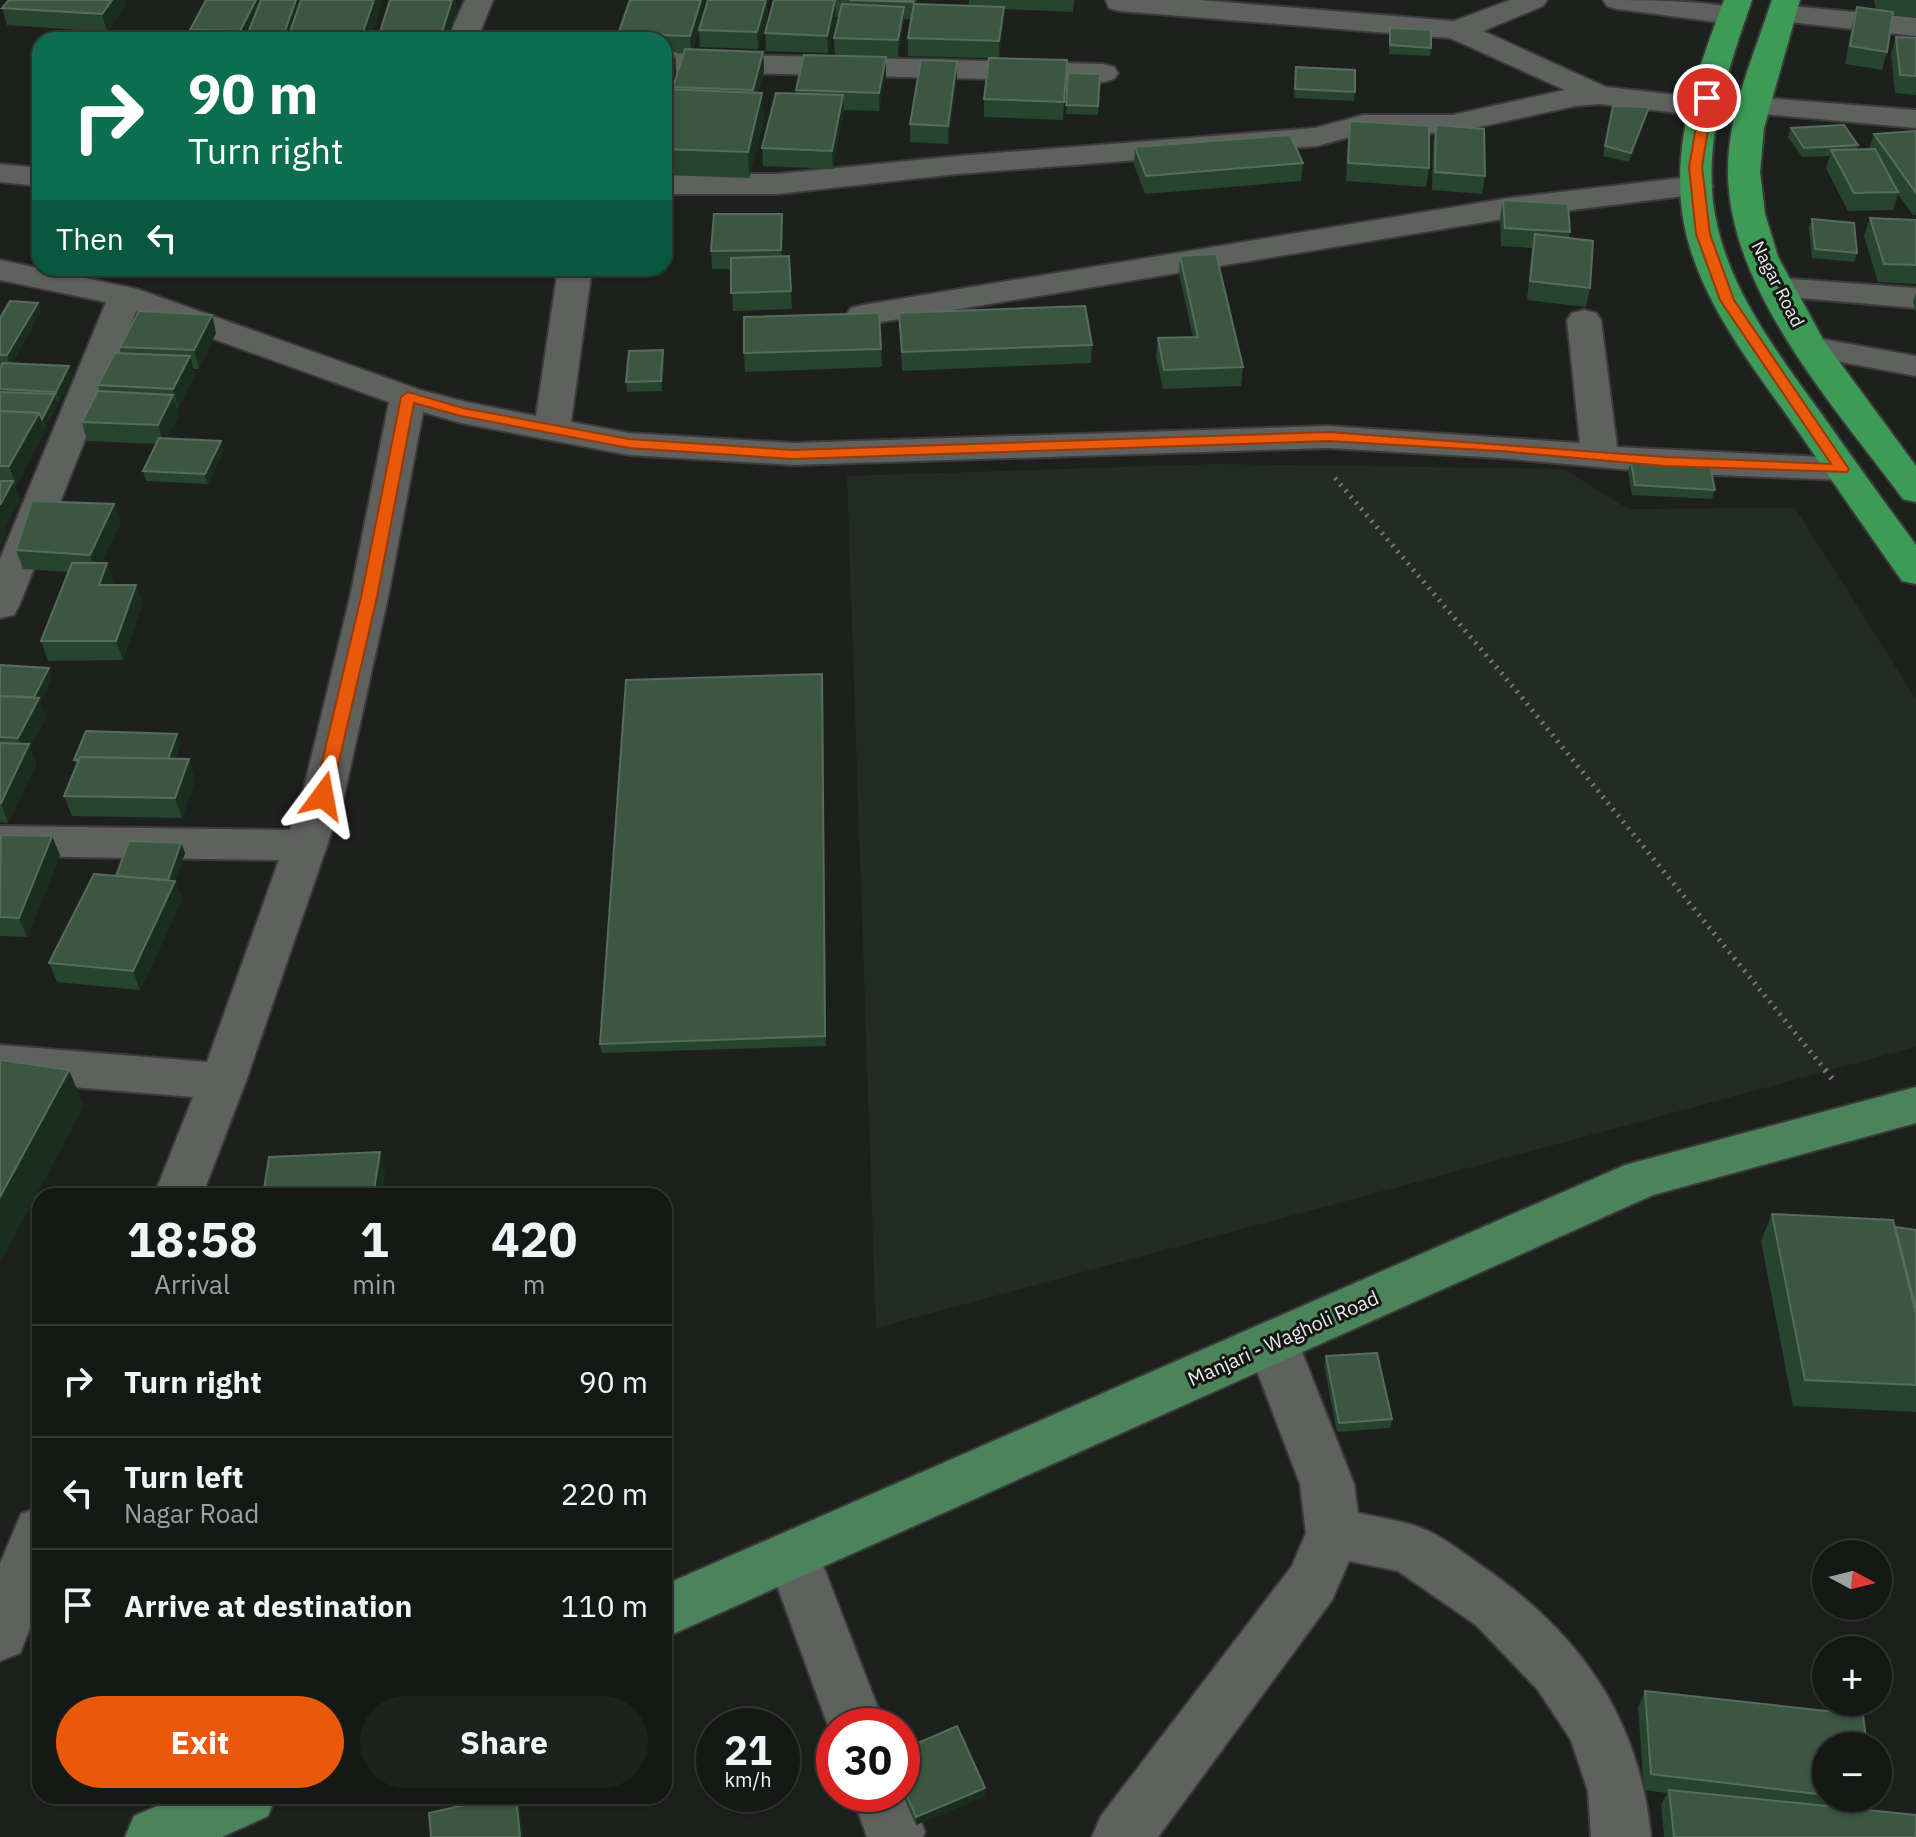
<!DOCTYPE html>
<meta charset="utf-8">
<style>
:root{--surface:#161816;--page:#1f211f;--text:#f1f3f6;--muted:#9ea0a1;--line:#353735;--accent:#ea580c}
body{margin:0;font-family:"IBM Plex Sans",sans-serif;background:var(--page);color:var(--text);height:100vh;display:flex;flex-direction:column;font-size:30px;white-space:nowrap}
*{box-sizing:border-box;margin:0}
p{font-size:26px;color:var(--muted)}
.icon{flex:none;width:44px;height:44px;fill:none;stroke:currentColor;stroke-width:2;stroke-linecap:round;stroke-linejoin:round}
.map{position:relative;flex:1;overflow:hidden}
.details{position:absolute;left:32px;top:1188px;width:640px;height:616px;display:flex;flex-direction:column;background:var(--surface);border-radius:24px;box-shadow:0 2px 6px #0004,0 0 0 2px var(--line)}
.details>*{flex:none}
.top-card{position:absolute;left:32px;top:32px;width:640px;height:244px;border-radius:24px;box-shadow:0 2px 6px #0004,0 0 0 2px var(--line);background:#0b6e4f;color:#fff;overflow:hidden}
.needle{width:52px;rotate:97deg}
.fabs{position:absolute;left:1812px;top:1540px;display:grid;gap:16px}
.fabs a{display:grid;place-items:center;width:80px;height:80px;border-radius:50%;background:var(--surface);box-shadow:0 2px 6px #0004,0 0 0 2px var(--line);font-size:40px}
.speed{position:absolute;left:696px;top:1708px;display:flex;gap:16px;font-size:40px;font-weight:700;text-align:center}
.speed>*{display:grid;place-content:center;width:104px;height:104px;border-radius:50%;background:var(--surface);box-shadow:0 2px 6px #0004,0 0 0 2px var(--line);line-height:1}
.speed small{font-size:20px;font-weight:400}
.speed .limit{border:12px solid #d22;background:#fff;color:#111}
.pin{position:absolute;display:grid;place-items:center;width:68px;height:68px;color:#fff;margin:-34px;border:4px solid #fff;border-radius:50%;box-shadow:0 2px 8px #0007}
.me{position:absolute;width:88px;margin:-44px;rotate:13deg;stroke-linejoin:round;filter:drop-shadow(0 0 6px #0008)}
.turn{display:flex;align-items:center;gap:28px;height:168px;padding:0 24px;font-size:36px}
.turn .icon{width:104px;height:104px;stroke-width:2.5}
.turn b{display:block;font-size:56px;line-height:68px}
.then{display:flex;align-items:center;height:76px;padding:0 24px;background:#0003;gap:16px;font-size:30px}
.eta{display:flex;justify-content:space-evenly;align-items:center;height:136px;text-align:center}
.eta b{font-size:48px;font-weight:700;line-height:56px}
.cta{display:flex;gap:16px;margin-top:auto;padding:16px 24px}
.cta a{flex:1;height:92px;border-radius:48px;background:var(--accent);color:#fff;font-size:32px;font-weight:700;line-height:92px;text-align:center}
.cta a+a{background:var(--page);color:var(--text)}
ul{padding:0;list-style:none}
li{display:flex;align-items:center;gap:24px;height:112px;padding:0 24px;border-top:2px solid var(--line)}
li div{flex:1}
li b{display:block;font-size:30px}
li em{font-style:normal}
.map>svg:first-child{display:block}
.built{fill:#242b25}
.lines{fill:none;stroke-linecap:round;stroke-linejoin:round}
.minor-casing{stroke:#3a3b3a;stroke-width:4}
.major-casing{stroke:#3a3b3a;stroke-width:4}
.highway-casing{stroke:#3a3b3a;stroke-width:4}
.path-far1{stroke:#777877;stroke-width:5;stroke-dasharray:2 6;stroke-linecap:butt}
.path{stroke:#777877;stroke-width:6;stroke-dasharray:2 7;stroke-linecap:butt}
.minor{fill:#5f615f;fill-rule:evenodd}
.major{fill:#4b845b;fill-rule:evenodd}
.highway{fill:#3d9b58;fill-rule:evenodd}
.wall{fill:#26442e}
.shaded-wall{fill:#1a2e1f}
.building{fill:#3b5642;stroke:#566d5c;stroke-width:2}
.route{fill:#ea580c;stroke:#983908;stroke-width:2}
.labels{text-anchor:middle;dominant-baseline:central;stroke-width:6;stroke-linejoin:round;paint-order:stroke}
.far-street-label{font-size:18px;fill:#e9eae9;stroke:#151715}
.street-label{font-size:20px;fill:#e9eae9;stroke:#151715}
</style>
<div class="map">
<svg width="1916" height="1837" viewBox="0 0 1916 1837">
<rect width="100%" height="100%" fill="#1e201e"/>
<polygon class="built" points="1215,464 1564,469 1628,509 1795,508 1916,699 1916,1047 876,1328 847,476"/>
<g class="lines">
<g class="minor-casing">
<g id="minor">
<polygon points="465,0 493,0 477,40 447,40"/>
<polygon points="1106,0 1199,0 1454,21 1510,0 1547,0 1543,6 1483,31 1606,87 1705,98 1716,101 1720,107 1716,113 1705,116 1599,104 1575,106 1452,133 1364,133 1317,146 957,174 777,194 664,194 664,174 777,174 957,156 1315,128 1363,115 1452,115 1565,90 1450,38 1119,11 1109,8"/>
<path d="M1603,0c46,0 94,0 139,9l4,6 -4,6 -10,3 -115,-15 -10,-3z"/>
<polygon points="1781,5 1916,18 1916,36 1771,20 1767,14 1771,8"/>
<polygon points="664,53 1103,64 1114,67 1118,73 1114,79 1103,82 664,71"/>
<polygon points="1754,97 1916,110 1916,128 1743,112 1739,106 1743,100"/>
<polygon points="0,164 40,168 40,186 0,182"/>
<polygon points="1697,176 1708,179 1713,186 1708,193 1509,218 863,325 851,322 846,315 851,308 863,305 1509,198"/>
<polygon points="0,260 137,289 420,390 466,402 536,416 558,268 592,268 571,422 629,433 793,443 1329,426 1580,443 1567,320 1572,313 1584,310 1596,313 1601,320 1617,447 1842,458 1855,461 1860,469 1855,477 1842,480 1665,473 1500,458 1329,448 793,465 629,455 461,423 423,412 388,597 344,796 246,1081 202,1196 154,1196 193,1097 0,1081 0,1045 207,1062 279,860 0,856 0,826 290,830 302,796 350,597 389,402 136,311 19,606 14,615 0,618 0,559 106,302 0,280"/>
<polygon points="1777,278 1916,288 1916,308 1765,295 1760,288 1765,281"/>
<polygon points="1811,337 1916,356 1916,376 1799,354 1794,347 1799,340"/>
<path d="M1272,1320l18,7 8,15 56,142 4,29c23,5 49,8 70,18 18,8 35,22 51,33 100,68 160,152 172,273h-60l-3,-46 -17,-51 -33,-50 -62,-65 -78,-54 -49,-10 -17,39 -174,237h-66l9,-21 191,-250 14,-33 -6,-49 -54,-142 8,-15z"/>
<polygon points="40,1507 40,1603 20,1653 0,1661 0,1564 21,1514"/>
<polygon points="793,1530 812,1537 885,1726 834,1726 834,1742 766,1555 774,1537"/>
<polygon points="902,1774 925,1832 923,1837 867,1837 852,1794 902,1794"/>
</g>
</g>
<g class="major-casing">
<g id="major">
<polygon points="1916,1087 1916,1123 1653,1195 664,1638 664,1585 1625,1165"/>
<polygon points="180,1796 276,1796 268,1816 222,1837 125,1837 134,1816"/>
</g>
</g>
<g class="highway-casing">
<g id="highway">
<path d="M1724,0h28c-22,64 -47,133 -39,202 10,82 64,150 110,214 31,44 62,87 93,129v39l-14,-3c-35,-50 -70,-100 -104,-150 -48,-69 -110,-143 -117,-230 -6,-69 19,-137 43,-201z"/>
<path d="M1772,0h28l-36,128 -4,44 5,42 13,43 46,84 92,125v36l-13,-3c-67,-91 -175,-209 -175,-328 0,-59 26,-116 44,-171z"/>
</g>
</g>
<polyline class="path-far1" points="1335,478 1515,689 1827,1072"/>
<polyline class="path" points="1825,1070 1834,1081"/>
<use href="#minor" class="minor"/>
<use href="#major" class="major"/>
<use href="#highway" class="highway"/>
</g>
<g class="wall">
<polygon points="9,0 124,0 125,5 107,32 7,25 2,8"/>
<polygon points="708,0 767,0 768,13 758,49 700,47 699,30"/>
<polygon points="774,0 917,0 916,4 969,6 969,0 1074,0 1073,12 1003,9 1003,25 999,58 1067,60 1063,120 984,117 984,99 989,58 908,56 908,38 911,19 904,19 898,58 886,57 886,75 879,111 844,110 833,169 763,166 762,148 796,93 796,90 835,56 834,38 839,17 836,17 828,53 766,51 765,33"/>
<polygon points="1874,0 1916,0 1916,17 1892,15 1887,52 1882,70 1845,64 1852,25 1857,7 1876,10"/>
<polygon points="381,4 370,40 250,40 249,38 248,40 192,40 190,30"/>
<polygon points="457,8 448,40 381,40 380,32"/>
<polygon points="704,13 693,49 763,52 764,70 758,93 762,93 764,119 749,178 664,175 664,53 675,53 676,71 671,90 674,90 684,53 664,53 664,40 619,40 618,34"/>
<polygon points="1390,28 1431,48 1430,56 1389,54"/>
<polygon points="1896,37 1916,38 1916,95 1895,93 1891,54"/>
<polygon points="1296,67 1355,92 1354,101 1294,98"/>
<polygon points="1068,73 1100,74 1098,115 1066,114"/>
<polygon points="957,78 948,144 910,142 910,124"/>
<polygon points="1613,106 1647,117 1629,162 1603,156"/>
<polygon points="1350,121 1429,168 1426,187 1346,181 1348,139"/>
<polygon points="1436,125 1485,176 1482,194 1432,190 1433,143"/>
<polygon points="1791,128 1858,145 1857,150 1869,149 1874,134 1916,131 1916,215 1913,215 1898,194 1893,210 1848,211 1826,168 1830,156 1802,157 1788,137"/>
<polygon points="1135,147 1303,163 1301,181 1145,194 1134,165"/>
<polygon points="664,180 672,180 674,198 668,235 664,235"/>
<polygon points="1503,200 1570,232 1569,238 1590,288 1586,307 1527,300 1532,248 1501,246 1500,218"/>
<polygon points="1870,218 1916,220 1916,284 1878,282 1864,236"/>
<polygon points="1812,219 1857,253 1854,262 1812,258 1809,228"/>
<polygon points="783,232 782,256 789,256 792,309 733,311 731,269 712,269 711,251"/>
<polygon points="1180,256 1243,367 1241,386 1163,389 1156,357 1158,338 1193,337 1179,274"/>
<polygon points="1916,293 1916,312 1913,301"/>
<polygon points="41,312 11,364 72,376 59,401 57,401 58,404 44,428 45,431 16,485 14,485 20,500 4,528 6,533 0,544 0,368 2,365 0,365 0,318"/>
<polygon points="899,313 1092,345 1091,363 902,371"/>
<polygon points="216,333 199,369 193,369 195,374 178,408 177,408 179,414 166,439 223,451 208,484 146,481 143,471 156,444 87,441 82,422 99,391 98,385 121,353 120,347"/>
<polygon points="881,349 882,367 745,372 744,353"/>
<polygon points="664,360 662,391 627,392 626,382"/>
<polygon points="1631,462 1715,490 1712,499 1632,495 1628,471"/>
<polygon points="114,504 120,523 101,563 107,563 113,582 112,585 136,585 142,604 123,660 48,661 41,641 68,572 23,569 16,550"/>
<polygon points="0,665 52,677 40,702 46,717 30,748 36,764 8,823 0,822"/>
<polygon points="823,684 826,1046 602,1053 600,1044"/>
<polygon points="177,734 180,744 175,759 195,779 182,818 72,816 64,796 77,766 74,760"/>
<polygon points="0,837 60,855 27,937 0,936"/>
<polygon points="181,843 185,853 175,881 182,900 140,990 57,982 49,963 116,876"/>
<polygon points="1772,1214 1916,1230 1916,1412 1793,1406 1761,1241"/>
<polygon points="1326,1356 1392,1419 1390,1428 1337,1432 1324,1365"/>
<polygon points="1645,1691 1826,1746 1826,1798 1874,1798 1874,1800 1868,1810 1916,1837 1664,1837 1661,1805 1667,1793 1644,1790 1638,1707"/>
<polygon points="902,1750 985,1796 916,1825 902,1793"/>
</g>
<g class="shaded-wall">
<polygon points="112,0 124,0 125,5 107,32 102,14"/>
<polygon points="256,0 264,0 248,33 248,40 242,40 240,31"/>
<polygon points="296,0 301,0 290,32 291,40 286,40 284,33"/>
<polygon points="374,0 381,0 381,4 370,40 365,40 363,32"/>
<polygon points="452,0 456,0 457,8 448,40 444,40 442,32"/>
<polygon points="701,0 703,0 704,13 691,54 690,36"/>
<polygon points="766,0 767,0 768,13 758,49 757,32"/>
<polygon points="835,0 836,17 828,53 827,36"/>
<polygon points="904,7 904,24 898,58 898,40"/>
<polygon points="1004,7 1003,25 999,59 999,41"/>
<polygon points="763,52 764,70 754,108 753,90"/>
<polygon points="675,53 676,71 667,103 665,85"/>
<polygon points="886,57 886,75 879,111 879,93"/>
<polygon points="957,61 957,78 948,144 948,126"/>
<polygon points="762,93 764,119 749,178 748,152"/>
<polygon points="843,95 844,113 833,169 832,151"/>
<polygon points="1649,107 1647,117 1629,162 1631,153"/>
<polygon points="672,180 674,198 668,235 667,216"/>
<polygon points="782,214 783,232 782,268 781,250"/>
<polygon points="38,303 41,312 10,365 7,355"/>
<polygon points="212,315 216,333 199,369 194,350"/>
<polygon points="663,350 664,360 662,391 661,381"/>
<polygon points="190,356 195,374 178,408 173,389"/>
<polygon points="69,366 72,376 59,401 56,392"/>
<polygon points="55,394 58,404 45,428 42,419"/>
<polygon points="173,395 179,414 164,444 158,425"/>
<polygon points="39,413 45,431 16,485 9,466"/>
<polygon points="221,441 223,451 208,484 205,474"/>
<polygon points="13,481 20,500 4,528 6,533 0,544 0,505"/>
<polygon points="114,504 120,523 96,574 90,555"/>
<polygon points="107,563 113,582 105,604 99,585"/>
<polygon points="136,585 142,604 123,660 116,641"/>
<polygon points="49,668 52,677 40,702 46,717 30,748 36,764 8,823 1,803 24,754 18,738 30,704"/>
<polygon points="177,734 180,744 170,772 166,763"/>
<polygon points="189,759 195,779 182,818 175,798"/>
<polygon points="52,836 60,855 27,937 19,918"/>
<polygon points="181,843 185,853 173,887 175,881 182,900 140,990 133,971"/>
<polygon points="69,1070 84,1106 0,1263 0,1197"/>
<polygon points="380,1152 385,1171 382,1196 373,1196"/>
<polygon points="985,1788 985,1796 916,1825 916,1817"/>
<polygon points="516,1796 520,1809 524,1837 520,1837"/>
</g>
<g class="building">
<polygon points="9,0 112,0 102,14 2,8"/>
<polygon points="206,0 256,0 240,31 190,30"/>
<polygon points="261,0 296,0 284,33 248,33"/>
<polygon points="301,0 374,0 363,32 290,32"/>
<polygon points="390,0 452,0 442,32 380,32"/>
<polygon points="630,0 701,0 690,36 618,34"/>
<polygon points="708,0 766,0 757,32 699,30"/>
<polygon points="774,0 835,0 827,36 765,33"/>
<polygon points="849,0 914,0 913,2"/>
<polygon points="842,4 904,7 898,40 834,38"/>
<polygon points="914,4 1004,7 999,41 908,38"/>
<polygon points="1857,7 1893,12 1887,52 1850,46"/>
<polygon points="1390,28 1431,30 1431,48 1390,45"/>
<polygon points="1896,37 1916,38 1916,76 1900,75"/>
<polygon points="685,49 763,52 753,90 673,87"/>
<polygon points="664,53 675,53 665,85 664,85"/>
<polygon points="804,55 886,57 879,93 796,90"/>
<polygon points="989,58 1067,60 1064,102 984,99"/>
<polygon points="921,60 957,61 948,126 910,124"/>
<polygon points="1296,67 1355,70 1355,92 1295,89"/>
<polygon points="1068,73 1100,74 1098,106 1066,105"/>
<polygon points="664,89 762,93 748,152 664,149"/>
<polygon points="776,93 843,95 832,151 762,148"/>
<polygon points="1613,106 1649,107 1631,153 1605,146"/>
<polygon points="1350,121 1429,126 1429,168 1348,163"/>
<polygon points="1436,125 1484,129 1485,176 1435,172"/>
<polygon points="1844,125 1858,145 1804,148 1791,128"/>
<polygon points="1916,131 1916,193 1874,134"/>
<polygon points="1290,135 1303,163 1146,176 1135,147"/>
<polygon points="1875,149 1898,192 1854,193 1831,150"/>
<polygon points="664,180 672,180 667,216 664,216"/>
<polygon points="1503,200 1568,204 1570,232 1505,228"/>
<polygon points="714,214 782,214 781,250 711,251"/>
<polygon points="1870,218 1916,220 1916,265 1884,264"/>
<polygon points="1812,219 1854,223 1857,253 1815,249"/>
<polygon points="1535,234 1593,241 1590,288 1530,281"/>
<polygon points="1216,254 1243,367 1164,370 1158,338 1198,337 1180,256"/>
<polygon points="789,256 791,291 731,293 731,258"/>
<polygon points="10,301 38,303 7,355 0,355 0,318"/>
<polygon points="1085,306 1092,345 902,352 899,313"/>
<polygon points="139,311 212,315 194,350 120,347"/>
<polygon points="879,313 881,349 744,353 744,317"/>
<polygon points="663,350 661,381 626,382 629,351"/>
<polygon points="115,353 190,356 173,389 98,385"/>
<polygon points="3,363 69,366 56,392 0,389 0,368"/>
<polygon points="98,391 173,395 158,425 82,422"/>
<polygon points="0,392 55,394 42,419 39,413 0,411"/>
<polygon points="0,411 39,413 9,466 0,466"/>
<polygon points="159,438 221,441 205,474 143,471"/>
<polygon points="1631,462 1710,466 1715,490 1635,485"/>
<polygon points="0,481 13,481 0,505"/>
<polygon points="32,501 114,504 90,555 16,550"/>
<polygon points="72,563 107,563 99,585 136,585 116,641 41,641"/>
<polygon points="0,665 49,668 34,697 0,696"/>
<polygon points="822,674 825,1036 600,1044 626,680"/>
<polygon points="0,696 39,698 18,738 0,737"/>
<polygon points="86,731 177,734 168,759 80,757 79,760 74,760"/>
<polygon points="0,743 29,744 1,803 0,803"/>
<polygon points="80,757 189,759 175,798 64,796"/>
<polygon points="1,835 52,836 19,918 0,917"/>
<polygon points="129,841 181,843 168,880 116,876"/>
<polygon points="94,874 175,881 133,971 49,963"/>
<polygon points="0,1060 69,1070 0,1197"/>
<polygon points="380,1152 373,1196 263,1196 269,1157"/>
<polygon points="1772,1214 1893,1220 1916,1314 1916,1385 1805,1380"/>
<polygon points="1895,1227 1916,1230 1916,1308"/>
<polygon points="1377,1353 1392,1419 1339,1423 1326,1356"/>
<polygon points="1645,1691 1863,1715 1867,1746 1826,1746 1826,1795 1651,1774"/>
<polygon points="957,1726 985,1788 916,1817 902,1785 902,1750"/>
<polygon points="1669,1790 1916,1815 1916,1837 1674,1837"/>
<polygon points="504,1796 516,1796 520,1837 431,1837 429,1813"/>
<polygon points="1855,1798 1874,1798 1874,1800"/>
</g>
<polygon class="route" points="1707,94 1713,98 1702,167 1710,234 1734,300 1849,469 1847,472 1665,466 1500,451 1329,441 793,459 629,448 461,416 414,403 377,597 331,796 323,802 314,796 361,597 401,397 408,392 463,408 629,439 793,450 1329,432 1665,457 1831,464 1720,300 1696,234 1689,167 1701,98"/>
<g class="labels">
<g class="far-street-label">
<text transform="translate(1778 284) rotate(63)">Nagar Road</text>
</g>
<g class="street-label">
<text transform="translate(1283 1338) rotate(-24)">Manjari - Wagholi Road</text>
</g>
</g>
</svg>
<div class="fabs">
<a><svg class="needle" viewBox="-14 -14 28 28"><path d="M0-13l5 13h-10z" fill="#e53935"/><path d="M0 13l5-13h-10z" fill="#9ea0a1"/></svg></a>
<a>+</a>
<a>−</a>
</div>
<div class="speed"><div>21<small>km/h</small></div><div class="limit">30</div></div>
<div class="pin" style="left:1707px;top:98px;background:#d93025"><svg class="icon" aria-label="arrive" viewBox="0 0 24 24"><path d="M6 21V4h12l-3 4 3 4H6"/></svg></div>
<svg class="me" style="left:323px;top:796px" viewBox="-20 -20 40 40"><path d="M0-17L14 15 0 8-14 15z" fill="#ea580c" stroke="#fff" stroke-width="4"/></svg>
<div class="top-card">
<div class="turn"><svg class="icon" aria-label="right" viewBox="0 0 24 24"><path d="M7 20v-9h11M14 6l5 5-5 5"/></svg><div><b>90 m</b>Turn right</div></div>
<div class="then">Then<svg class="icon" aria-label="left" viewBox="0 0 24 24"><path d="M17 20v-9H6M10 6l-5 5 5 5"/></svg></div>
</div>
<section class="details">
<div class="eta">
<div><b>18:58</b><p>Arrival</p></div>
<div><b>1</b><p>min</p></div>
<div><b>420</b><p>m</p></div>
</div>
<ul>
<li><svg class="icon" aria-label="right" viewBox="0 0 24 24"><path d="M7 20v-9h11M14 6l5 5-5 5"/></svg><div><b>Turn right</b></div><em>90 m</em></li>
<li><svg class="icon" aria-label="left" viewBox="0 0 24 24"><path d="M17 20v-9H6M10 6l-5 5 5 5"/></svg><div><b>Turn left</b><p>Nagar Road</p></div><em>220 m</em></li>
<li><svg class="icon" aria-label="arrive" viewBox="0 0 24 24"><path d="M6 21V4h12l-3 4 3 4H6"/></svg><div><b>Arrive at destination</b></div><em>110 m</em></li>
</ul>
<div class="cta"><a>Exit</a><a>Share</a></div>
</section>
</div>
